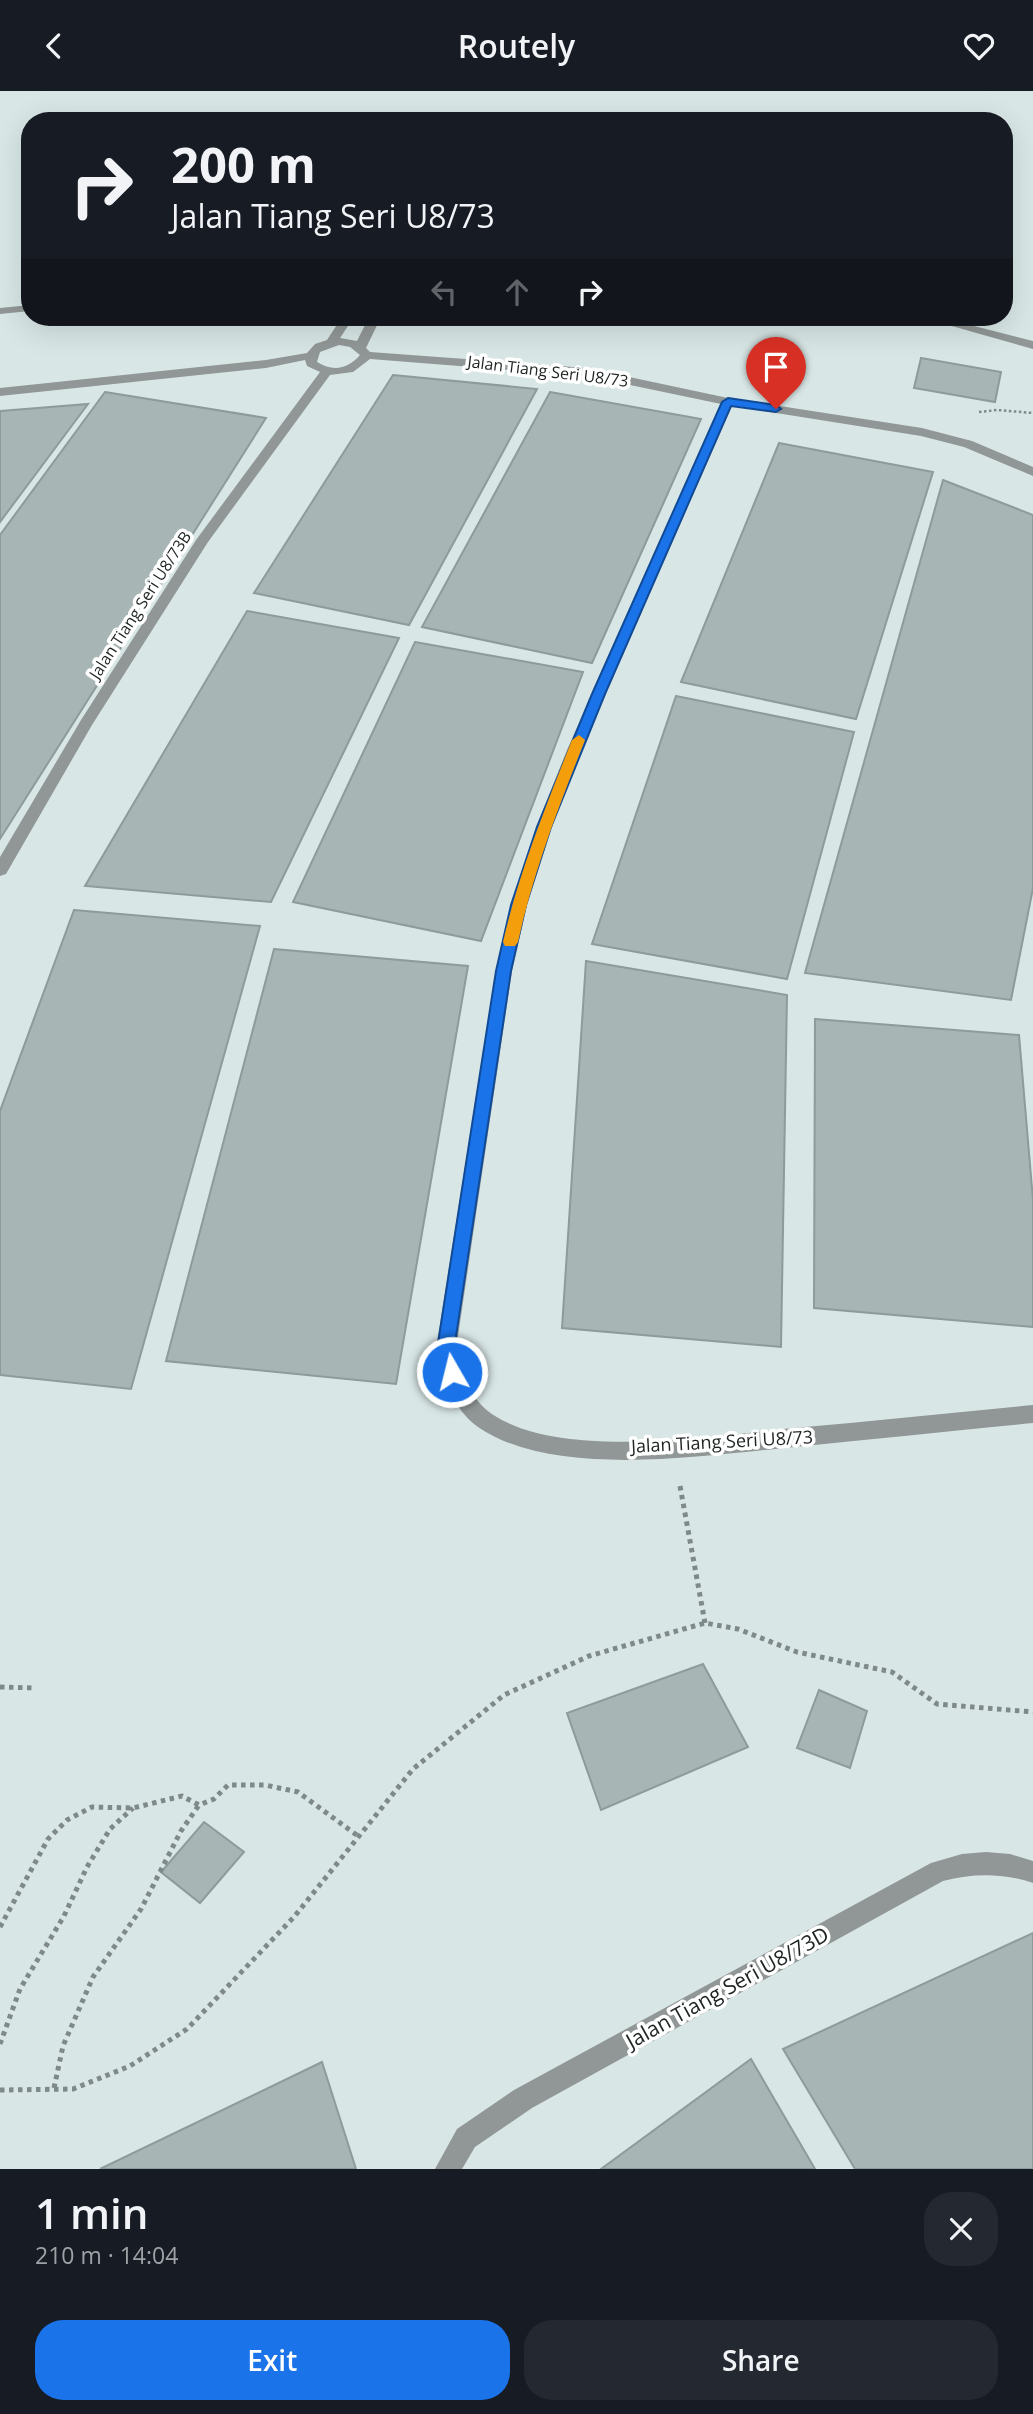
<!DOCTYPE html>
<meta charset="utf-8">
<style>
:root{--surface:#171b24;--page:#242831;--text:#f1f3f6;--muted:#9ea1a6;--accent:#1a73e8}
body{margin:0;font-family:"Open Sans",sans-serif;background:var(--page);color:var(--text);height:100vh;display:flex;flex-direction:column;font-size:26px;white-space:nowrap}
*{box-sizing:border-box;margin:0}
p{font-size:23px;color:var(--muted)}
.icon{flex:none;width:38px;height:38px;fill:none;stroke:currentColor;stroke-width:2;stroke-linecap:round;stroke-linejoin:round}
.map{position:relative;height:2078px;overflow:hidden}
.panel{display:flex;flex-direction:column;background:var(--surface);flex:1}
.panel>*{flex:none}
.guide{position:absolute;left:21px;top:21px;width:992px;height:214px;border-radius:28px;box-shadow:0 7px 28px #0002;background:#171b24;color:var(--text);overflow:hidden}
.pin{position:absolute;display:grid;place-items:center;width:60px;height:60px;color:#fff;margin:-72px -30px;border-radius:50% 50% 50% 0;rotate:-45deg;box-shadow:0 0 7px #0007}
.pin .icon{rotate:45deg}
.me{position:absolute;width:77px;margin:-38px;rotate:352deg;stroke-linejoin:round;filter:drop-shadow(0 0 5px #0008)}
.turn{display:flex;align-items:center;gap:24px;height:147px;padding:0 35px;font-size:32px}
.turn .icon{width:91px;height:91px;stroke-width:2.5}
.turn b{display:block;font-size:49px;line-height:60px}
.lanes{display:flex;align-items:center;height:66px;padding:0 35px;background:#0003;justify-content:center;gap:35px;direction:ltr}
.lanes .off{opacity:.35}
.round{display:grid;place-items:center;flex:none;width:74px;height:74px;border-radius:28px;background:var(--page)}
.head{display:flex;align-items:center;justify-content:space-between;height:119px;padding:0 35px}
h1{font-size:42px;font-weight:600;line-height:52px}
.primary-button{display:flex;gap:14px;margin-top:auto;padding:14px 35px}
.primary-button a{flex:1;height:80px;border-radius:28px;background:var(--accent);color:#fff;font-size:28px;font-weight:600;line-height:80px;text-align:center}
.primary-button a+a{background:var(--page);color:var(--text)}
header{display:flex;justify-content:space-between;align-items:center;height:91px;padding:0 35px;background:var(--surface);font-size:32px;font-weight:600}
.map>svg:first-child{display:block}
.building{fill:#a7b5b4;stroke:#8d9b9a;stroke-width:2}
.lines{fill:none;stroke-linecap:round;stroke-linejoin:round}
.path-far1{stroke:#7f8989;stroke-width:2.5;stroke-dasharray:2.5 2.5;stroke-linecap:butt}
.path{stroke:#7f8989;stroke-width:5;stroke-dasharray:4.5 4.5;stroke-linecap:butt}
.minor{fill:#919796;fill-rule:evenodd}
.tertiary{fill:#919796;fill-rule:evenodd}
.route{fill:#1a73e8;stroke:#114b97;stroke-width:2}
.slow{fill:#f59e0b}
.labels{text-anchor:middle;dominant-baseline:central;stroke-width:7;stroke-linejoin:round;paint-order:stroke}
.far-street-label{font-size:16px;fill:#1e2323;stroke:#fff}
.street-label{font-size:18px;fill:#1e2323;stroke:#fff}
.near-street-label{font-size:21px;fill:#1e2323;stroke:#fff}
</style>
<header><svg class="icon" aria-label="back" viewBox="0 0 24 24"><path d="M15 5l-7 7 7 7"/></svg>Routely<svg class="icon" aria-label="heart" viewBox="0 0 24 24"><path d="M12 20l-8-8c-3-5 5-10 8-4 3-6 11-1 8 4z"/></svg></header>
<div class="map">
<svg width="1033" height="2078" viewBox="0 0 1033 2078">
<rect width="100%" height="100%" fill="#d8e7e6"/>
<g class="building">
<polygon points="921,267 1001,281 995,311 914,297"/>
<polygon points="393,284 537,298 409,534 254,502"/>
<polygon points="105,301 266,327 0,748 0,444"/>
<polygon points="550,301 701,328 592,572 422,536"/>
<polygon points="88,313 0,431 0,320"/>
<polygon points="779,352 933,381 856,628 681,591"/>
<polygon points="943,389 1033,424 1033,797 1011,909 805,882"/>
<polygon points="247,520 399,547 271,811 85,795"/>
<polygon points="415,551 583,581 481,850 293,811"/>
<polygon points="676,605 854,641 787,888 592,853"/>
<polygon points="74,819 260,835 131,1298 0,1284 0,1020"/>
<polygon points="274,858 468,875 396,1293 166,1270"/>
<polygon points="586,870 787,904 781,1256 562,1237"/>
<polygon points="815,928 1019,944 1033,1109 1033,1236 814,1217"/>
<polygon points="703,1573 748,1656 601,1719 567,1622"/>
<polygon points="819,1599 867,1620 850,1677 797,1657"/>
<polygon points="204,1731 244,1761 200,1812 161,1781"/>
<polygon points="1033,1842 1033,2078 855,2078 783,1958"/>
<polygon points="751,1968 815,2078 601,2078"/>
<polygon points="322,1971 356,2078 100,2078"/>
</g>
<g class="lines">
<polyline class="path-far1" points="979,321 997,319 1033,322"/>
<g class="path">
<polyline points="680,1395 705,1532"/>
<polyline points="0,1596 36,1597"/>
<polyline points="0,1836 48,1748 67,1729 92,1716 133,1717 182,1705 199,1714 214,1708 228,1694 265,1694 298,1701 358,1745"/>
<polyline points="0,1953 20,1898 64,1825 87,1776 110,1738 133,1717"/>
<polyline points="54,1997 63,1955 93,1886 141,1818 181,1740 199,1714"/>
<polyline points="0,1999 73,1998 130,1975 187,1938 294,1826 413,1678 504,1604 589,1565 705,1532 738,1538 797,1561 892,1581 937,1613 1033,1621"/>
</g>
<g class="minor">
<path d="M342,226h12l-14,21 17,3 12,-24h12l-15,31 4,4 217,16 141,30 194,30 50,13 61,26v9l-69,-29 -43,-11 -189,-30 -151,344 -29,77 -25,78 -15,66 -55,372c5,29 11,56 38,73 71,44 218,20 299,12 80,-7 159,-15 239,-23v18c-79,8 -158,16 -238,24 -89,8 -240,33 -317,-20 -27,-19 -35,-53 -41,-84l59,-372 15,-66 25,-78 31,-77 154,-346 -134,-28 -217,-17 -17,13 -23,3 -122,167 -116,183 -86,149 -6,2v-19l81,-137 115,-180 124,-168 -13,-6 -2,-6 -39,8 -266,28v-8l266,-28 41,-7 8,-9 12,-4zM339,254l11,2 10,8c-12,14 -27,17 -43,7l3,-10z"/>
<path d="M986,1761l24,2 23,7v22c-30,-10 -59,-10 -90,-2l-411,227 -57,39 -13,22h-27l22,-40 57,-39 417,-227 31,-9z"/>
</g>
<g class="tertiary">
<polygon points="30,214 30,220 0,223 0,217"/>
<polygon points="920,226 939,226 1033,250 1033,258"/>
</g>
</g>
<polygon class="route" points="728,307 776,314 781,318 776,321 731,315 605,603 551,736 526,814 511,880 455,1252 461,1281 458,1287 452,1289 446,1287 438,1252 496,880 511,814 537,736 592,603 722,311"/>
<path class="slow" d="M579,644l6,5c-26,66 -52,132 -67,202l-3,4h-10l-2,-4c16,-70 43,-136 69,-202z"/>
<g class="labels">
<g class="far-street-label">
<text transform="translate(548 280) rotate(7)">Jalan Tiang Seri U8/73</text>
<text transform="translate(140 514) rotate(-57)">Jalan Tiang Seri U8/73B</text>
</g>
<g class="street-label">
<text transform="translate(722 1350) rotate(-3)">Jalan Tiang Seri U8/73</text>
</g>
<g class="near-street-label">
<text transform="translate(727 1896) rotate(-29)">Jalan Tiang Seri U8/73D</text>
</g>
</g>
</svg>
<div class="pin" style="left:776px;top:318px;background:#d93025"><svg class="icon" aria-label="arrive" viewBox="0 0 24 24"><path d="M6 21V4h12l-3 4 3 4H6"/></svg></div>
<svg class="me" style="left:452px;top:1281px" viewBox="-20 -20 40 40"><circle r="17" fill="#1a73e8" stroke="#fff" stroke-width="3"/><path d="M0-11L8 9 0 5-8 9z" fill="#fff"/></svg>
<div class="guide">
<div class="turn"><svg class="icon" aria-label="right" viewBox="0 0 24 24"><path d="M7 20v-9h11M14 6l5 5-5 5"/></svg><div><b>200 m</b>Jalan Tiang Seri U8/73</div></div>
<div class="lanes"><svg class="icon off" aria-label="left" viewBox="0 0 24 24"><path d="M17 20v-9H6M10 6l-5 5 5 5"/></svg><svg class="icon off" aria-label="ahead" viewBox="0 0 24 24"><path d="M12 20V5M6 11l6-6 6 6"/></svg><svg class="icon" aria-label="right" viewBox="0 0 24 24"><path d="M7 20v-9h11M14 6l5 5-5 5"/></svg></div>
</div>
</div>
<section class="panel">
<div class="head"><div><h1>1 min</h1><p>210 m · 14:04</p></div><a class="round"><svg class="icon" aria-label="close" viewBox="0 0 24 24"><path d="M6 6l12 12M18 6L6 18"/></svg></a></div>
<div class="primary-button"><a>Exit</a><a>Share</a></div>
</section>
